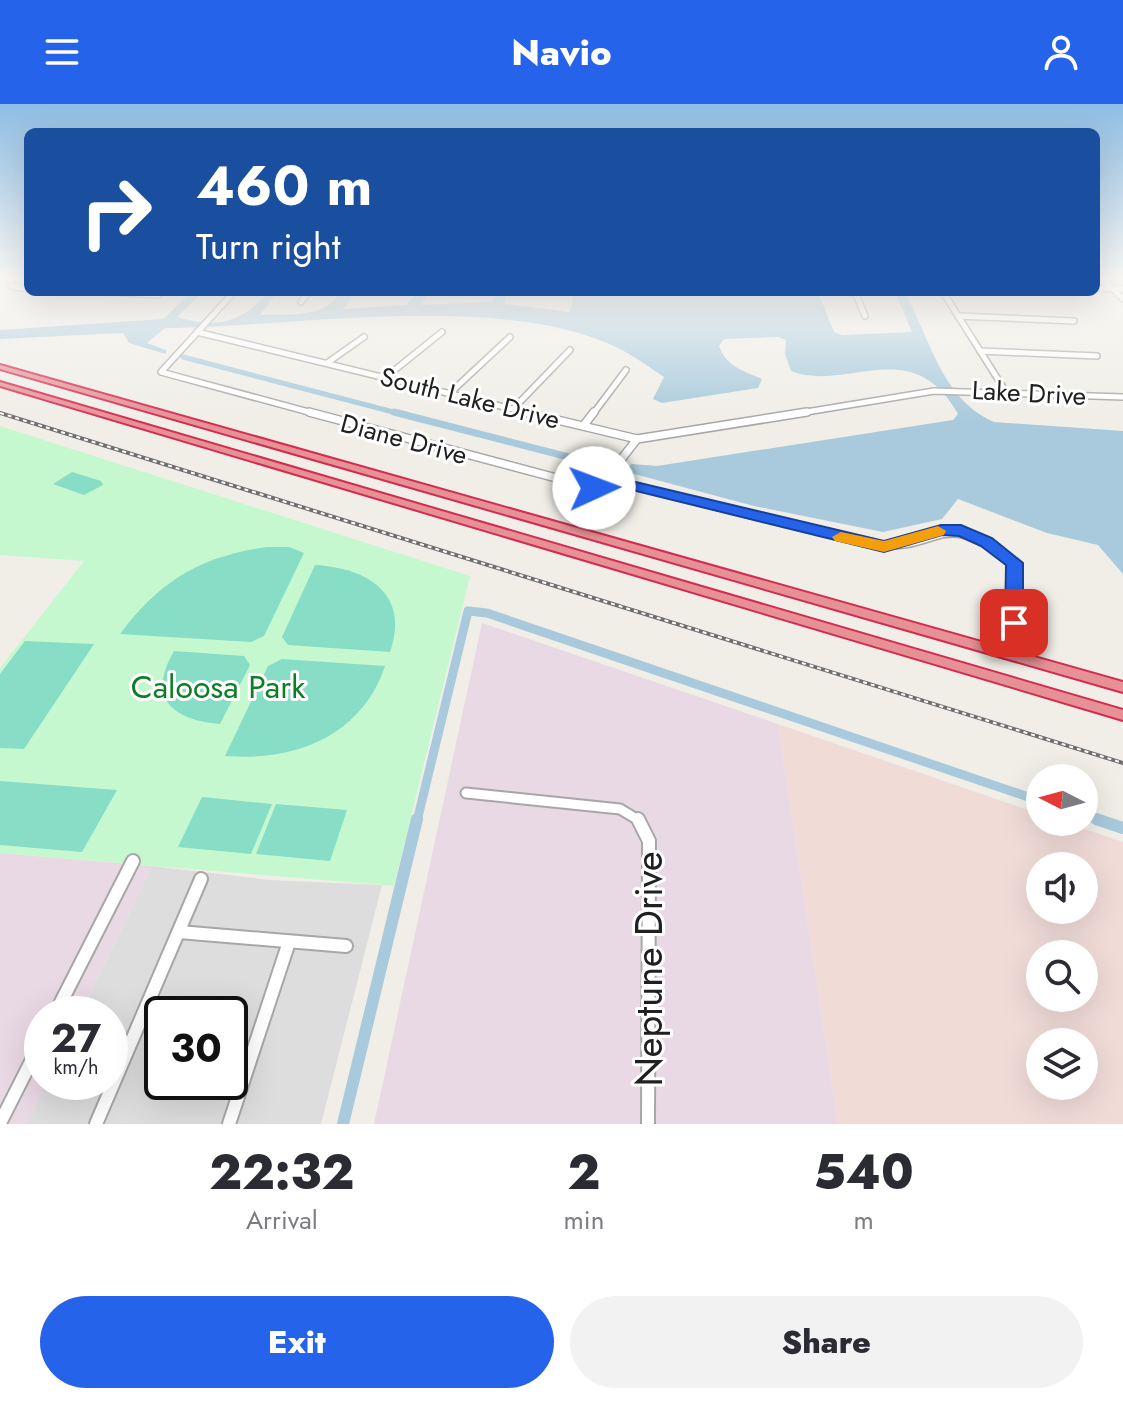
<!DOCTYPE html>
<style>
:root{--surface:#fff;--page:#f2f2f3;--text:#2b2b33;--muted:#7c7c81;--accent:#2563eb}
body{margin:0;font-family:Jost,sans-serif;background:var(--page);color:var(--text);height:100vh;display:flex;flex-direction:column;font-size:30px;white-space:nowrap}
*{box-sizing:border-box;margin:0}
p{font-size:26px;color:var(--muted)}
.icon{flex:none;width:44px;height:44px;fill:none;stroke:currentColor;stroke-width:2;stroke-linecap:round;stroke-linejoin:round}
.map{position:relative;height:1020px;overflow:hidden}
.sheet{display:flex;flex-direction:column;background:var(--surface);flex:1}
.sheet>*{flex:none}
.hud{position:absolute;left:24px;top:24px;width:1076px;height:168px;border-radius:12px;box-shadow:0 8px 32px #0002;background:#1a4fa0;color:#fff;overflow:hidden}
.needle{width:52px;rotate:276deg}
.tools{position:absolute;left:1026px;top:660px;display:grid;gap:16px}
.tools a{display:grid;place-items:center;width:72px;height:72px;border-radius:50%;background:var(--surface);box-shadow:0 8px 32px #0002;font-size:40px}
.speed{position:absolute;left:24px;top:892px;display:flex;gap:16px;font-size:40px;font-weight:700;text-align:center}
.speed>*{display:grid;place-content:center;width:104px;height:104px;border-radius:50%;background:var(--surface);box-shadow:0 8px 32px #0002;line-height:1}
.speed small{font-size:20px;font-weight:400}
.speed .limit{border:4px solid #111;border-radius:12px;background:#fff;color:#111}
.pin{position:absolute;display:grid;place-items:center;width:68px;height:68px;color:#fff;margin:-34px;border-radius:16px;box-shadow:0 4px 12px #0006}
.me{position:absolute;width:88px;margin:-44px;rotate:88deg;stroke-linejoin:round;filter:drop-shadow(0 0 6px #0008)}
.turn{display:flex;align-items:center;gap:28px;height:168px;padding:0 40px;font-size:36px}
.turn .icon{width:104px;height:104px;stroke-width:2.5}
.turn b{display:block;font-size:56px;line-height:68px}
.eta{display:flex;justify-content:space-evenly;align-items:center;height:136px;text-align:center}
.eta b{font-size:48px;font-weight:800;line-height:56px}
.action{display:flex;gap:16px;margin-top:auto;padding:16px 40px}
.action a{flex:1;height:92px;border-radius:48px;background:var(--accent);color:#fff;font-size:32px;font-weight:800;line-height:92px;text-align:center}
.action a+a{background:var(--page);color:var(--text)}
header{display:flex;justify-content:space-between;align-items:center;height:104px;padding:0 40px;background:var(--accent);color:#fff;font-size:36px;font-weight:800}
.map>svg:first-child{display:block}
.residential{fill:#dedddd;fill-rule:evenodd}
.commercial{fill:#f0dbd7;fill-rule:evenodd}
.industrial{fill:#e9d9e4}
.park{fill:#c6f8d0}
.pitch{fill:#87ddc6}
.water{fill:#a8cadc}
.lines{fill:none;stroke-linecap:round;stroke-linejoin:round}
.canal-far3{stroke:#a8cadc;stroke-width:5}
.canal-far2{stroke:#a8cadc;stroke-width:7}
.canal-far1{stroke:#a8cadc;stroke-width:9}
.canal{stroke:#a8cadc;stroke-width:12}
.minor-far3-casing{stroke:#a7a7a7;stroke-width:8}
.minor-far2-casing{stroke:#a7a7a7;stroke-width:10}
.minor-far1-casing{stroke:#a7a7a7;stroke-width:13}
.minor-casing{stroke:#a7a7a7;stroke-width:16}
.highway-casing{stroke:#d62b51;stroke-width:4}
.minor-far3{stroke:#fff;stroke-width:5}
.minor-far2{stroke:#fff;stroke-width:7}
.minor-far1{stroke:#fff;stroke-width:9}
.minor{stroke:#fff;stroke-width:12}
.highway{fill:#e59196;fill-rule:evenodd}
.rail-casing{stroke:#6e6e6e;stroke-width:4}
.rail{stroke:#fff;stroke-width:2;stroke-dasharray:4;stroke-linecap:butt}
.route{fill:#2563eb;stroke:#184099;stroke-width:2}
.slow{fill:#f59e0b}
.labels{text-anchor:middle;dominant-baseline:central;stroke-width:6;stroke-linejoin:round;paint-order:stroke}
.far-street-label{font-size:26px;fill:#202020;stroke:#fff}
.park-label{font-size:32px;fill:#0f7d26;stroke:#fff}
.near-street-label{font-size:38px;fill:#202020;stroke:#fff}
</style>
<header><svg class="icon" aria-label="menu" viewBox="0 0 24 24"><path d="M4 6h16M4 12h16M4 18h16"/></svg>Navio<svg class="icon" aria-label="person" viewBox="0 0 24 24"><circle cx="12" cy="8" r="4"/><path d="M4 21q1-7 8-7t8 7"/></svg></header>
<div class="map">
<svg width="1123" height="1020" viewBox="0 0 1123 1020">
<rect width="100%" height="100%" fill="#f0eee7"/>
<path class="residential" d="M152,762l118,14 112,5 -61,239h-294l20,-42h63v-68h-30zM162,910h68v68h-68z"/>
<path class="commercial" d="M778,620l262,90v8h24l59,20v282h-285zM1040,762h44v44h-44zM1040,850h44v44h-44zM1040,938h44v44h-44z"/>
<g class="industrial">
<polygon points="482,519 778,620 838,1020 374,1020"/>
<polygon points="0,749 152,762 80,910 42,910 42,978 47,978 27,1020 0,1020"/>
</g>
<polygon class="park" points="0,322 470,472 394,782 0,749 0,564 84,457 0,451"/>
<g class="pitch">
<polygon points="72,368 101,377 103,381 84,391 53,380"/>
<path d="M267,443h22l15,6 -40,83 -13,6 -131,-8c39,-53 81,-78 147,-87z"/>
<path d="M315,461c53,3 95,29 75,87l-102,-7 -6,-8z"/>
<polygon points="25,537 94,540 24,645 0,644 0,570"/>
<path d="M174,547l70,5 6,9 -30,59c-47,-4 -74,-25 -46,-73z"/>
<path d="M282,555l103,7c-23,70 -91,96 -160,90l43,-90z"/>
<polygon points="0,677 117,686 82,748 0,741"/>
<polygon points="202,693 272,700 251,750 178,743"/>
<polygon points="276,700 347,706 330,757 256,750"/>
</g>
<path class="water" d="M192,188h11l-26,25c39,12 65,6 91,-25h9l-17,23c32,-2 62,5 81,-23h12l-9,17 62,-4 12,-13h10l-6,13 71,-3 4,-10h9l-2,12 66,8 4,-20h244l16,40 8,3 70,-3 -17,-40h9c27,46 36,106 90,130l129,9v143l-25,-29 -51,-12 -89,-34 -16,20 -59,13 -129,-26 -131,-35 9,-7 25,2 296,-46 5,-6c-46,-82 -111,-21 -167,-43l-6,-17 1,-14 -8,-3 -54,2 -5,7c7,20 24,25 43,33l-4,9 -96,15 -9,-4 11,-22c-18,-12 -37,-26 -57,-34 -120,-50 -311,-16 -442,-15l-18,15 19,7v4l-37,-11 -6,-10 -123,6v-9l163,-11z"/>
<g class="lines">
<polyline class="canal-far3" points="183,253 401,310"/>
<polyline class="canal-far2" points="394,308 623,367"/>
<g class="canal-far1">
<polyline points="1084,711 1102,717"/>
<polyline points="417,717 468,507 487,509 1040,697"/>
</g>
<g class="canal">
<polyline points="1096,715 1123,724"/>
<polyline points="343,1020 417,715"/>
</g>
<g class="minor-far3-casing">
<g id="minor-far3">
<polyline points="1102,174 1123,195"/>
<polyline points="11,182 28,185"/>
<polyline points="1096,184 1123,185"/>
<polyline points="104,188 158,191"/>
<polyline points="234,188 161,268 316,310"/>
<polyline points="855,188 865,212"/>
<polyline points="943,188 1006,288"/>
<polyline points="301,198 309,188"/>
<polyline points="958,212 1074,217"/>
<polyline points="197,228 533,310"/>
<polyline points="980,247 1097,252"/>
<polyline points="327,259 364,233"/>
<polyline points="386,273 442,228"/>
<polyline points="450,289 510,233"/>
<polyline points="514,304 570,246"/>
<polyline points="593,310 626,266"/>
<polyline points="794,310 934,287 1123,293"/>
</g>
</g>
<g class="minor-far2-casing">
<g id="minor-far2">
<polyline points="309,308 594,384 606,375 637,335"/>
<polyline points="524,308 637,335 807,308"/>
<polyline points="584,321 594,308"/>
<path d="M606,375l267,66c71,6 65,-41 141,18v27"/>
</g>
</g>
<g class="minor-far1-casing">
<g id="minor-far1">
<polyline points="1014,484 1014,519"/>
<polyline points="466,689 620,705 640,717"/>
</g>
</g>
<g class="minor-casing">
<g id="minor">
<polyline points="638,715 649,737 648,1020"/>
<polyline points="179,828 346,842"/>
<polyline points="55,910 133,757"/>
<polyline points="0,1019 42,936"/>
<polyline points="96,1020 201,775"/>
<polyline points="229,1020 289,838"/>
</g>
</g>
<g class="highway-casing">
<g id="highway">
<polygon points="0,261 1123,578 1123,588 0,265"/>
<polygon points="0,278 1123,606 1123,616 0,282"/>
</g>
</g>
<use href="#minor-far3" class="minor-far3"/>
<use href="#minor-far2" class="minor-far2"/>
<use href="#minor-far1" class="minor-far1"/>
<use href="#minor" class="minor"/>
<use href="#highway" class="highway"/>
<g class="rail-casing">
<polyline id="rail" points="0,309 1123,659"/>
</g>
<use href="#rail" class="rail"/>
</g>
<linearGradient id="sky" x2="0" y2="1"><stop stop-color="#8ebde3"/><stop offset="0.55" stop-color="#f8f7f4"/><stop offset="1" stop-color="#f8f7f4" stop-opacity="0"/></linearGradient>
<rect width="1123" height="317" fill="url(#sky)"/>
<polygon class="route" points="606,371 884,437 941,421 961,421 992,434 1023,459 1023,519 1014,525 1005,519 1006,461 981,442 959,432 942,431 884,448 608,380 599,387 589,387 589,381"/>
<polygon class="slow" points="938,422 946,427 944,431 884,448 835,437 832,433 841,428 884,437"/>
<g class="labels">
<g class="far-street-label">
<text transform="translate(1029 289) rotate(3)">Lake Drive</text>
<text transform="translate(470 294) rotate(14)">South Lake Drive</text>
<text transform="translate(404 335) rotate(15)">Diane Drive</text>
</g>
<g class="park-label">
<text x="218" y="583">Caloosa Park</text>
</g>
<g class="near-street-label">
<text transform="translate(648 865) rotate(-90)">Neptune Drive</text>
</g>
</g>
</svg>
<div class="tools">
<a><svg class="needle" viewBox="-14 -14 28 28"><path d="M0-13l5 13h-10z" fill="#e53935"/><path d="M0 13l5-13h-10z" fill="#7c7c81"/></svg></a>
<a><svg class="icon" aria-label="sound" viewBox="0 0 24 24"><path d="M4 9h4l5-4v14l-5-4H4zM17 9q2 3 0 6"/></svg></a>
<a><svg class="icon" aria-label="search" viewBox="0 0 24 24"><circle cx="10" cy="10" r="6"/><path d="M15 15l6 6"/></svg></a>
<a><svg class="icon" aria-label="layers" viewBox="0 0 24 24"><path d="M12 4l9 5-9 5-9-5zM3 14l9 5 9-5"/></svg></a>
</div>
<div class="speed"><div>27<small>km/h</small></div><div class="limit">30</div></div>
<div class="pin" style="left:1014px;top:519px;background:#d93025"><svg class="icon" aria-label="arrive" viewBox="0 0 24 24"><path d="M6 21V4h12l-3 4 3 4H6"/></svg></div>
<svg class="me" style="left:594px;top:384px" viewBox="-20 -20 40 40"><circle r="19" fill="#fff"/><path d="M0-13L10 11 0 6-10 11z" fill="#2563eb"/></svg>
<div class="hud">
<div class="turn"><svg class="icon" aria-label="right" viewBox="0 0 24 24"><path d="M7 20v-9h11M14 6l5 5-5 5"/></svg><div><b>460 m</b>Turn right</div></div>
</div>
</div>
<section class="sheet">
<div class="eta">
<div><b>22:32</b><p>Arrival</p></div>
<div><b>2</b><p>min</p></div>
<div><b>540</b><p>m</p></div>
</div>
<div class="action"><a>Exit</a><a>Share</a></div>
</section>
